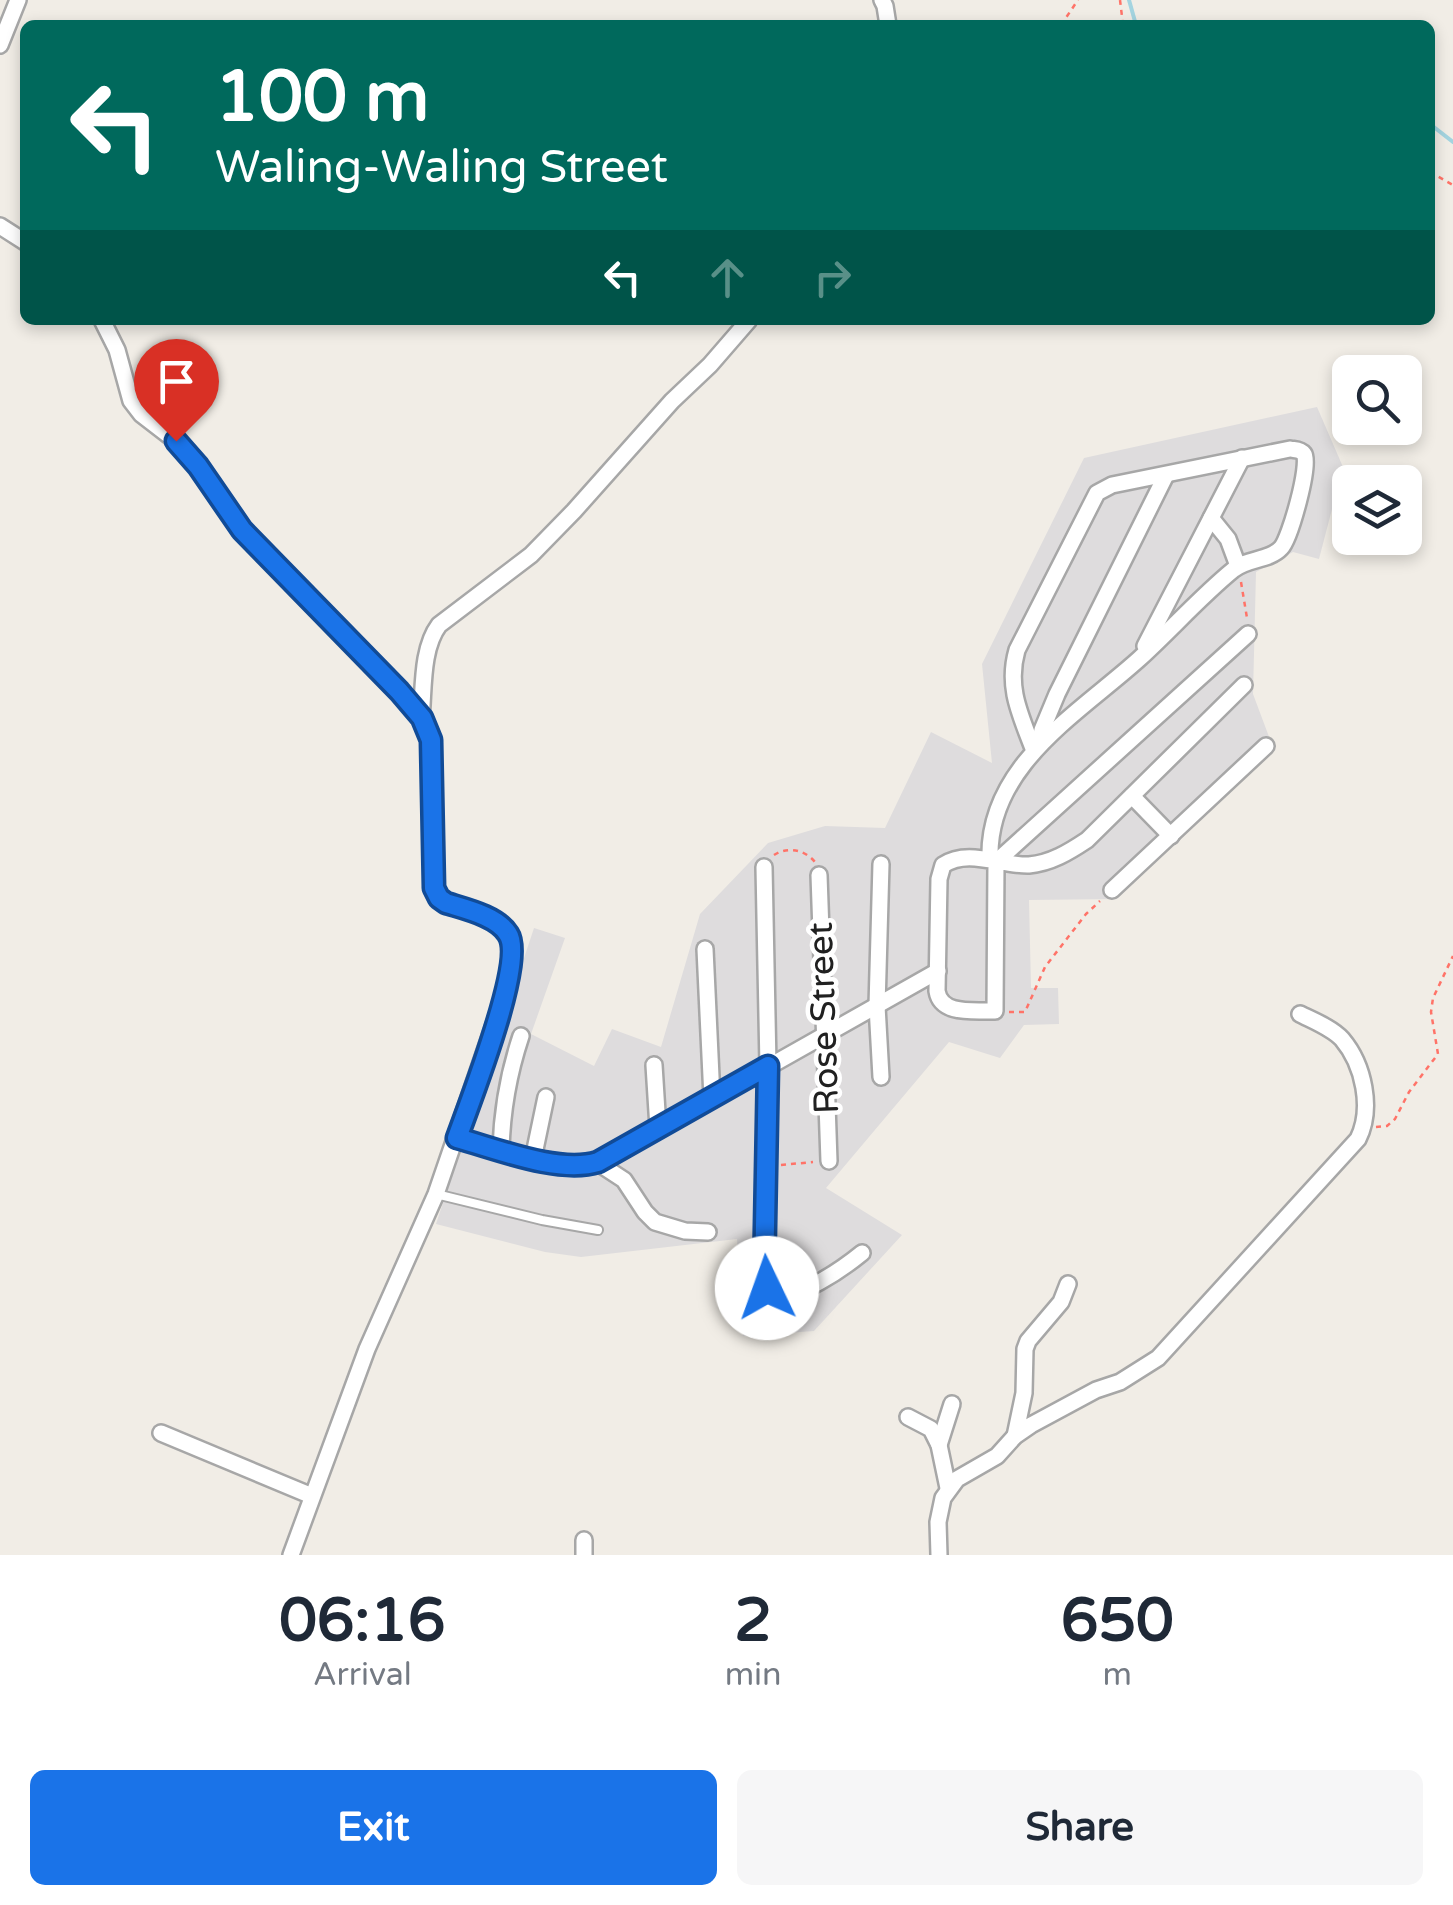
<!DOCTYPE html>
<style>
:root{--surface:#fff;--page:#f6f6f7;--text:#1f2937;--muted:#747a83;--accent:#1a73e8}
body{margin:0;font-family:"Varela Round",sans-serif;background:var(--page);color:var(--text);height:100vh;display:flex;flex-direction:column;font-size:38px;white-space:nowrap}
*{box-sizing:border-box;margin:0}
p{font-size:32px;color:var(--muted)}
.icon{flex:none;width:55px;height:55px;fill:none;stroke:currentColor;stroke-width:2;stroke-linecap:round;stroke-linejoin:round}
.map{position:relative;height:1555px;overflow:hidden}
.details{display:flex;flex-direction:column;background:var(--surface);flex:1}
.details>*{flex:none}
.guide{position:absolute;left:20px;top:20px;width:1415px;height:305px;border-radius:15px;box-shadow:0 5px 15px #0003;background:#00695c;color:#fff;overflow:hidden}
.buttons{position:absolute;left:1332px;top:355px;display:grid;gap:20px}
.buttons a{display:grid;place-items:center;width:90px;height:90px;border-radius:15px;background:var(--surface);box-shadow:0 5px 15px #0003;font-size:50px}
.pin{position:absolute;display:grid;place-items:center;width:85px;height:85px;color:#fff;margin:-102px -42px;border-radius:50% 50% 50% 0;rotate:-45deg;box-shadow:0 0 10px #0007}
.pin .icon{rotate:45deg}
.me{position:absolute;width:110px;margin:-55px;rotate:357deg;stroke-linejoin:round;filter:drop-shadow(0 0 8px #0008)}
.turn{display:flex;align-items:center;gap:35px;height:210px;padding:0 30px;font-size:45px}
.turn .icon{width:130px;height:130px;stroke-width:2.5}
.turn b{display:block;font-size:70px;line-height:85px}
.lanes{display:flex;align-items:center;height:95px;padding:0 30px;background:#0003;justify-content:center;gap:50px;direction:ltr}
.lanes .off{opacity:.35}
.eta{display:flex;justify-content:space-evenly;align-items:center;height:170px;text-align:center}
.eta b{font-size:60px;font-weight:700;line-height:70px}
.primary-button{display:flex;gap:20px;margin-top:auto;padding:20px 30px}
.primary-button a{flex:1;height:115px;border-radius:15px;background:var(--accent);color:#fff;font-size:40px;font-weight:700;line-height:115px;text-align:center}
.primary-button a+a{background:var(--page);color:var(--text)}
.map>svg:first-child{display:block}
.residential{fill:#dedcdd}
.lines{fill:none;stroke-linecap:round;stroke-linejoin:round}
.stream{stroke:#a4d4e0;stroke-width:4}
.service-casing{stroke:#a7a7a7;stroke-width:12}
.minor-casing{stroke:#a7a7a7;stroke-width:20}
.path{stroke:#ff7368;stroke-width:2.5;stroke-dasharray:5 5;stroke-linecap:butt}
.service{stroke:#fff;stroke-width:8}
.minor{stroke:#fff;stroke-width:15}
.route-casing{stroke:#114b97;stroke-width:25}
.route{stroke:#1a73e8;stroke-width:18}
.labels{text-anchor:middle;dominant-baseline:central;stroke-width:9;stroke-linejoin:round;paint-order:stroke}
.street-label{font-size:35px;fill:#202020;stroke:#fff}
</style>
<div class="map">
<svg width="1453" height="1555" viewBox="0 0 1453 1555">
<rect width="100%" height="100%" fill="#f1ede6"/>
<polygon class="residential" points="1317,407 1343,467 1319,559 1293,552 1256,572 1253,694 1274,750 1117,899 1029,900 1031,988 1058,988 1059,1024 1024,1025 1000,1058 949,1042 826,1188 902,1235 814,1331 743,1336 737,1239 581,1257 545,1252 436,1224 534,928 565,938 531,1034 594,1066 612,1029 661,1047 700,914 768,843 825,826 885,828 931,732 992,763 982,664 1084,458"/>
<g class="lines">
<g class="stream">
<polyline points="1129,0 1136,25"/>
<polyline points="1430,124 1453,142"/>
</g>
<g class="service-casing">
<polyline id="service" points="436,1194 542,1220 598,1230"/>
</g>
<g class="minor-casing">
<g id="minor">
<polyline points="882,0 885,6 888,25"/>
<polyline points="0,45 18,0"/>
<polyline points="0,226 25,242"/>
<polyline points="102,320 117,350 131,401 141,414 176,441 198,466 241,531 399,691 421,718 431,740 434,889 439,898 446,903 497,922 509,935 512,959 508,984 436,1194 367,1349 291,1555"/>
<polyline points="1211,518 1228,539 1238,566"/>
<polyline points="1145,646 1242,458"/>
<path d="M1244,685l-157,155c-18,12 -36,23 -58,25 -28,1 -61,-17 -86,0l-4,14 -2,112c4,25 38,19 58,20l1,-149 252,-228"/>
<path d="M421,718c3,-28 0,-69 18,-93l92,-70 43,-44 98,-110 38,-36 39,-45"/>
<polyline points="1039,745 1042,730 1057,694 1166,475"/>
<polyline points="1132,796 1171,836"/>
<path d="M990,859c-3,-93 88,-145 149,-200 32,-29 61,-62 94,-89 14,-12 36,-9 48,-22 9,-9 30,-85 23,-94 -4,-5 -9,-4 -14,-5l-178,36 -15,8 -80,157c-11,38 4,66 17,101"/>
<polyline points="881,864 877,1006 881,1077"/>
<path d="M764,867l4,199 -5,213c3,6 4,10 10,14 21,11 73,-27 89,-40"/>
<polyline points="819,875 829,1161"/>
<polyline points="1112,890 1266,746"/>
<polyline points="705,949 712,1098"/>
<polyline points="654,1065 658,1128"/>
<path d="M457,1138c40,11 102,36 141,25l340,-192"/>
<path d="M501,1150c1,-41 7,-75 20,-114"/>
<polyline points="533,1159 546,1097"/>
<polyline points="598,1163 624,1180 645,1212 655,1222 685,1231 708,1232"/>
<polyline points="908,1417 931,1429 939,1445 948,1488"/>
<polyline points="161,1433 312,1496"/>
<polyline points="1015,1436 1024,1393 1025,1349 1028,1341 1061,1302 1068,1284"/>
<polyline points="939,1445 952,1404"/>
<polyline points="584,1555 584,1540"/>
<path d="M939,1555l-1,-33 5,-24 14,-19 40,-23 18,-20 16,-11 65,-35 24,-8 38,-24 200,-219c15,-30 6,-74 -16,-100 -10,-11 -28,-18 -42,-25"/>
</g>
</g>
<g class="path">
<polyline points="1120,0 1123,25"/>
<polyline points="1061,25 1078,0"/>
<polyline points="1430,172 1453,185"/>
<polyline points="1241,582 1247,618"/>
<path d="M774,855c14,-9 31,-5 41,7"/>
<polyline points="1009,1012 1025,1012 1045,967 1086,914 1100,901"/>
<polyline points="1376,1127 1387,1126 1395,1119 1409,1092 1438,1054 1431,1012 1433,998 1453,956"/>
<polyline points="781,1165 813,1162"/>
</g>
<use href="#service" class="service"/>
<use href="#minor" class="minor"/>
</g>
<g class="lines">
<g class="route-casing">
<path id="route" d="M176,441l22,25 44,64 157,161 23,27 9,22 3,148 5,10 7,5c19,6 51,13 62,31 18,27 -39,170 -51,204 40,11 102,36 141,24l170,-96 -4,213 3,9"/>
</g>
<use href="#route" class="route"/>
</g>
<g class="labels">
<g class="street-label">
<text transform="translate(824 1018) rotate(-92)">Rose Street</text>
</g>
</g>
</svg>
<div class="buttons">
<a><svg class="icon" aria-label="search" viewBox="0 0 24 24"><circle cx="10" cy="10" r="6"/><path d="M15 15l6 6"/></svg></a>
<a><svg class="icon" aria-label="layers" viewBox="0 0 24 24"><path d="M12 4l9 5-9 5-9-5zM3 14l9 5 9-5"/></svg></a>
</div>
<div class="pin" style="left:176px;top:441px;background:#d93025"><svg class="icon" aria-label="arrive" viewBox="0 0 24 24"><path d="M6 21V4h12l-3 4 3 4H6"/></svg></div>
<svg class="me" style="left:767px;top:1288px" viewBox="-20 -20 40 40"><circle r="19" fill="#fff"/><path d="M0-13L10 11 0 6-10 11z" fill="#1a73e8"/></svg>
<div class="guide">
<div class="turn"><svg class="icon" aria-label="left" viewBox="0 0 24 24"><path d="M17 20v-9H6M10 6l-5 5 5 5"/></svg><div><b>100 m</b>Waling-Waling Street</div></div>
<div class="lanes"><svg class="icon" aria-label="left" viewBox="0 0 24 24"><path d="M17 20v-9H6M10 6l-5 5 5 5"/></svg><svg class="icon off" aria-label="ahead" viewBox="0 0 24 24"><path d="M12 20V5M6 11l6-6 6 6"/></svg><svg class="icon off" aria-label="right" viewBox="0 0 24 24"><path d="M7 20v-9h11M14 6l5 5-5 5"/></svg></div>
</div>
</div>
<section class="details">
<div class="eta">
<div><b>06:16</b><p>Arrival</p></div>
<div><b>2</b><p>min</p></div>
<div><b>650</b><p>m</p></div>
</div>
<div class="primary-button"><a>Exit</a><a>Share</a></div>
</section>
